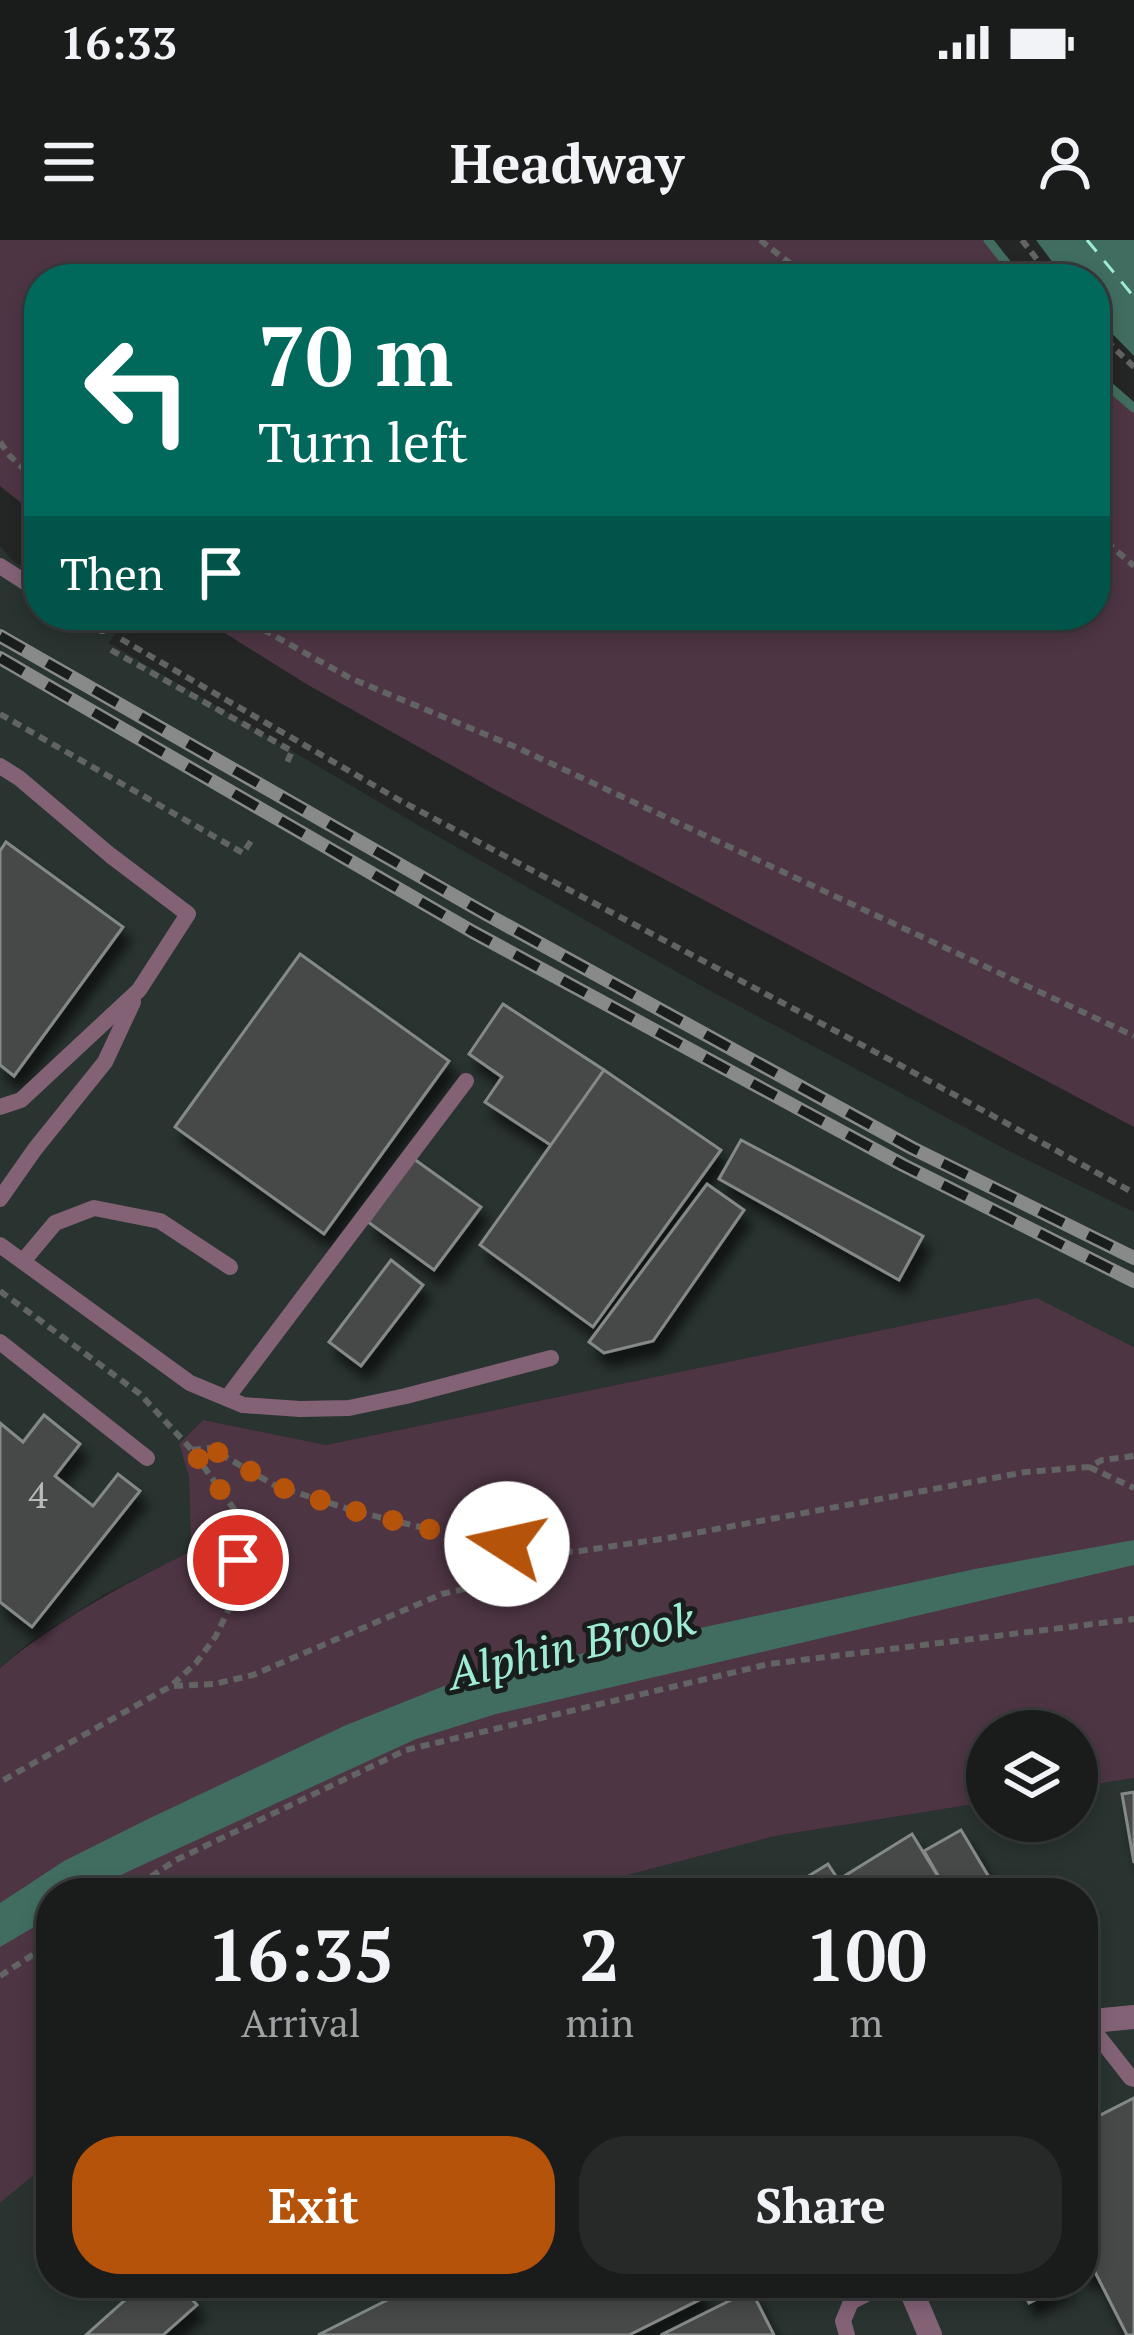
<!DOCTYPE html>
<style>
:root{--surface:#1a1c1c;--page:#272929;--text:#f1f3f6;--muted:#9fa1a3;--line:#383a3b;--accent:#b45309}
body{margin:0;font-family:"PT Serif",serif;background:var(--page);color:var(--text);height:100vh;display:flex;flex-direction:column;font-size:45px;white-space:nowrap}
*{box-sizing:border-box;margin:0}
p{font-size:39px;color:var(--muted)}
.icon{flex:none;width:66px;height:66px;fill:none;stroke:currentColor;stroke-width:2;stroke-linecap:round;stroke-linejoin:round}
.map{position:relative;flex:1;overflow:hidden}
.side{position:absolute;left:36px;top:1638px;width:1062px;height:420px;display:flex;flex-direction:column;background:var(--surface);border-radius:48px;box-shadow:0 6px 18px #0003,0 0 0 3px var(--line)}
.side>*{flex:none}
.hud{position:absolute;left:24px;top:24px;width:1086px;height:366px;border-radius:48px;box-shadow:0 6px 18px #0003,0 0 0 3px var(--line);background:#00695c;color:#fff;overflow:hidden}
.fabs{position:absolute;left:966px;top:1470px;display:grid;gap:24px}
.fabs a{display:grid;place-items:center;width:132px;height:132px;border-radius:50%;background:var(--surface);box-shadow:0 6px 18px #0003,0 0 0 3px var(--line);font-size:60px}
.pin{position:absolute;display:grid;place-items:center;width:102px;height:102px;color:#fff;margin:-51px;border:6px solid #fff;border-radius:50%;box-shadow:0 3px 12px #0007}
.me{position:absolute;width:132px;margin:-66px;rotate:280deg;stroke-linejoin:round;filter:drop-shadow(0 0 9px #0008)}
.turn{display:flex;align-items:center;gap:42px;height:252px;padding:0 36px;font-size:54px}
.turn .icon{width:156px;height:156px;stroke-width:2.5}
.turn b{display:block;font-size:84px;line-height:102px}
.then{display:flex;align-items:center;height:114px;padding:0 36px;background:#0003;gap:24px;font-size:45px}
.eta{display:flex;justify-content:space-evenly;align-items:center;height:204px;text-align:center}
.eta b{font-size:72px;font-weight:700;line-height:84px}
.action{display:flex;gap:24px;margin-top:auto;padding:24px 36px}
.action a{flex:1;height:138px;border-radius:48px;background:var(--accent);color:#fff;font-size:48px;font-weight:700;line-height:138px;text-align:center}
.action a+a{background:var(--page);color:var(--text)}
.status{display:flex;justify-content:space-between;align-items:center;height:84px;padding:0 60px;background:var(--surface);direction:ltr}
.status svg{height:33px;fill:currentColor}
header{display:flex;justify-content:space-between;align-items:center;height:156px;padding:0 36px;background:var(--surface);font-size:54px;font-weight:700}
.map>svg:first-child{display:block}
.built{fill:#293330}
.green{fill:#4e3544}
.water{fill:#416d61}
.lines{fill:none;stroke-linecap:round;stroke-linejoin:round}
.stream{stroke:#416d61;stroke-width:9}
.ferry{stroke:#9eebd6;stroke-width:3;stroke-dasharray:15 12;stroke-linecap:butt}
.building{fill:#464a49;stroke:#858a88;stroke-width:3;filter:url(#shadow)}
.path{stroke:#616463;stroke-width:6;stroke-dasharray:9 6;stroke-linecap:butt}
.lane{stroke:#836276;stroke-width:16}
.street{stroke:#836276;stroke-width:24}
.rail-casing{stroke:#888a89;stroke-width:14}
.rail{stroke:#191d1b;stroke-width:9;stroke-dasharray:27;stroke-linecap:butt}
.route{stroke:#b45309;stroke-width:21;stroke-dasharray:0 37.8}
.labels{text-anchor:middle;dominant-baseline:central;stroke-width:10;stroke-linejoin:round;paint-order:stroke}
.number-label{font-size:36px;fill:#b9bbba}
.water-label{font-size:45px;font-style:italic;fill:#9eebd6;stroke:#191d1b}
</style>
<div class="status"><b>16:33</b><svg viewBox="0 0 49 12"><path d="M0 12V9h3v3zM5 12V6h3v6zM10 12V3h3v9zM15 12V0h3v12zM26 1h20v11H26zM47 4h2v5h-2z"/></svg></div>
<header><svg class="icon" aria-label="menu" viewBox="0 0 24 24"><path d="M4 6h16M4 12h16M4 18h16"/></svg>Headway<svg class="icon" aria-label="person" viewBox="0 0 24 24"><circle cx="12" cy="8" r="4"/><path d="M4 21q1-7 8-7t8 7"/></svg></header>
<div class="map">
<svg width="1134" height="2095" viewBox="0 0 1134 2095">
<defs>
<filter id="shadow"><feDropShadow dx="7" dy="13" stdDeviation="6" flood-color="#0009"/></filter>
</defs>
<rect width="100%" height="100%" fill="#232625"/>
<g class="built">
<polygon points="0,306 13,321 39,337 39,375 103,375 121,385 109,403 423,588 707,749 1007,910 1134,972 1134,1107 1037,1058 326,1205 203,1180 179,1204 189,1237 191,1311 107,1353 31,1401 0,1428"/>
<polygon points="1134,1538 1134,2095 0,2095 0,1931 51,1890 51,2043 1083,2043 1083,1653 560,1653 775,1596 987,1562 987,1581 1077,1581 1077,1547"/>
</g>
<g class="green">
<polygon points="0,0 987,0 1018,39 39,39 39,277 0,246"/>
<polygon points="1095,130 1134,165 1134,887 492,548 308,445 196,375 1095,375"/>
<path d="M1037,1058l97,49v431l-57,9v-56h-90v71l-212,34 -215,57h-509v267l-51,43v-535c58,-49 123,-83 191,-117l-2,-74 -10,-33 24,-24 123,25z"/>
</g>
<g class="water">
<polygon points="1036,0 1134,0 1134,116 1095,76 1095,39 1065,39"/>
<polygon points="1134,1300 1134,1325 496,1474 416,1499 127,1632 91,1653 51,1653 51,1677 0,1707 0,1663 64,1621 144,1581 344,1486 444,1446 547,1421 975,1329"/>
</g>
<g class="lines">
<g class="stream">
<polyline points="988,0 1019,39"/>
<polyline points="1095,134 1134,168"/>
</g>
<polyline class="ferry" points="1087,0 1134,57"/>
</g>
<g class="building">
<polygon points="6,602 123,687 14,836 0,825 0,611"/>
<polygon points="300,714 449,821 324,994 175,887"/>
<polygon points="503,764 604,830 552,906 485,862 502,837 469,814"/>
<polygon points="604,830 721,910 593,1087 480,1005"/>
<polygon points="741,900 923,996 899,1040 719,939"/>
<polygon points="414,919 481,967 434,1030 368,982"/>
<polygon points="707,944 744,970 653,1101 604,1113 589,1102"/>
<polygon points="391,1020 423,1045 361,1126 329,1102"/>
<polygon points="44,1175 80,1204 55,1236 93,1266 118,1234 140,1251 32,1387 0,1362 0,1183 23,1202"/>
<polygon points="1134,1552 1134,1623 1122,1554"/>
<polygon points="961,1590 996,1649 989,1653 948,1653 924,1611"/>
<polygon points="912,1594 947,1651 943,1653 847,1653 838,1640"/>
<polygon points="828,1624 847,1653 781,1653"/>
<polygon points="1134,1858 1134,2095 1127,2095 1094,2030 1083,2035 1083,1884"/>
<polygon points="158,2043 177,2043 197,2065 163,2095 86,2095 133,2053 140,2059"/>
<polygon points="421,2043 696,2043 703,2058 629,2095 318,2095"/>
<polygon points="1019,2043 1068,2043 1029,2063"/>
<polygon points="751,2050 774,2095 661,2095"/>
</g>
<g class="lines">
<g class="path">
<polyline points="760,0 810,39"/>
<polyline points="1022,0 1052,39"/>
<polyline points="1095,90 1134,127"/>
<polyline points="0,202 10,216 39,243"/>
<polyline points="1095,292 1134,326"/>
<polyline points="237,375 350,438 518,508 1134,796"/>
<polyline points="121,399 401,561 898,824 1134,953"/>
<polyline points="111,410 292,511 285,527"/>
<polyline points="0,474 243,613 253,598"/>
<polyline points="0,1051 140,1154 192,1210 236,1272 239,1320 230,1366 216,1396 196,1423 171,1446 0,1542"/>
<polyline points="192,1210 210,1208 276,1246 358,1272 466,1298 573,1312 668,1298 1026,1232 1089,1227 1102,1220 1134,1216"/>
<polyline points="1089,1227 1134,1248"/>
<polyline points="174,1446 214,1444 253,1435 442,1354 500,1341 569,1314"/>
<polyline points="126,1653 176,1620 406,1510 769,1424 1134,1379"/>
<polyline points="0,1736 51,1703"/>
</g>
<g class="lane">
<polyline points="0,326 39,351"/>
<polyline points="81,375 102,386"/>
<polyline points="0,526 19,538 110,615 188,674 139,750 21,860 0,867"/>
<polyline points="0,959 35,909 105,822 133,762"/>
<polyline points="0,1005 190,1143 243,1165 300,1169 349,1168 406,1156 551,1118"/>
<polyline points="24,1020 55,983 94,968 160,981 230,1027"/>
<polyline points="0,1102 147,1218"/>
<polyline points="227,1158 466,841"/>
<polyline points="1087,1782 1131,1838 1134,1839"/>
<polyline points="847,2095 843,2081 851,2062 888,2043"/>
</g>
<g class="street">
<polyline points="1083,1782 1134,1777"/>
<polyline points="908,2043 930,2095"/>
</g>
<g class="rail-casing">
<g id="rail">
<polyline points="0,396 486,674 912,908 1134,1018"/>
<polyline points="0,418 473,692 903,925 1134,1041"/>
</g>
</g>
<use href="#rail" class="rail"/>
</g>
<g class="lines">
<polyline class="route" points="238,1320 236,1272 192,1210 210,1208 276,1246 358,1272 466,1298 507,1304"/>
</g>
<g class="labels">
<g class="number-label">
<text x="38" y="1254">4</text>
</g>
<g class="water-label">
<text transform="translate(571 1405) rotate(-13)">Alphin Brook</text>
</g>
</g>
</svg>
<div class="fabs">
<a><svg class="icon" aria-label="layers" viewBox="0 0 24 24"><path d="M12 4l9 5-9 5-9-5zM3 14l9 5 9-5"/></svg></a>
</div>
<div class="pin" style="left:238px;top:1320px;background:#d93025"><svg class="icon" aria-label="arrive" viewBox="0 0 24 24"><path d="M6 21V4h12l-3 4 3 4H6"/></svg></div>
<svg class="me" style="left:507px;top:1304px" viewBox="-20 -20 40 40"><circle r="19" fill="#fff"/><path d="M0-13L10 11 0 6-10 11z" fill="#b45309"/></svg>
<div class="hud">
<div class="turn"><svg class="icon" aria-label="left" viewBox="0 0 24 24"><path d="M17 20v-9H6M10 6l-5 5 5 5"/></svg><div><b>70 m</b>Turn left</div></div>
<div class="then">Then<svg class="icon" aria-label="arrive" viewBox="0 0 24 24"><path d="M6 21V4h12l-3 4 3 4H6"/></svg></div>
</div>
<section class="side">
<div class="eta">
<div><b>16:35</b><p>Arrival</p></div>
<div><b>2</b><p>min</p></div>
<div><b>100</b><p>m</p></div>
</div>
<div class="action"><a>Exit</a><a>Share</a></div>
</section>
</div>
